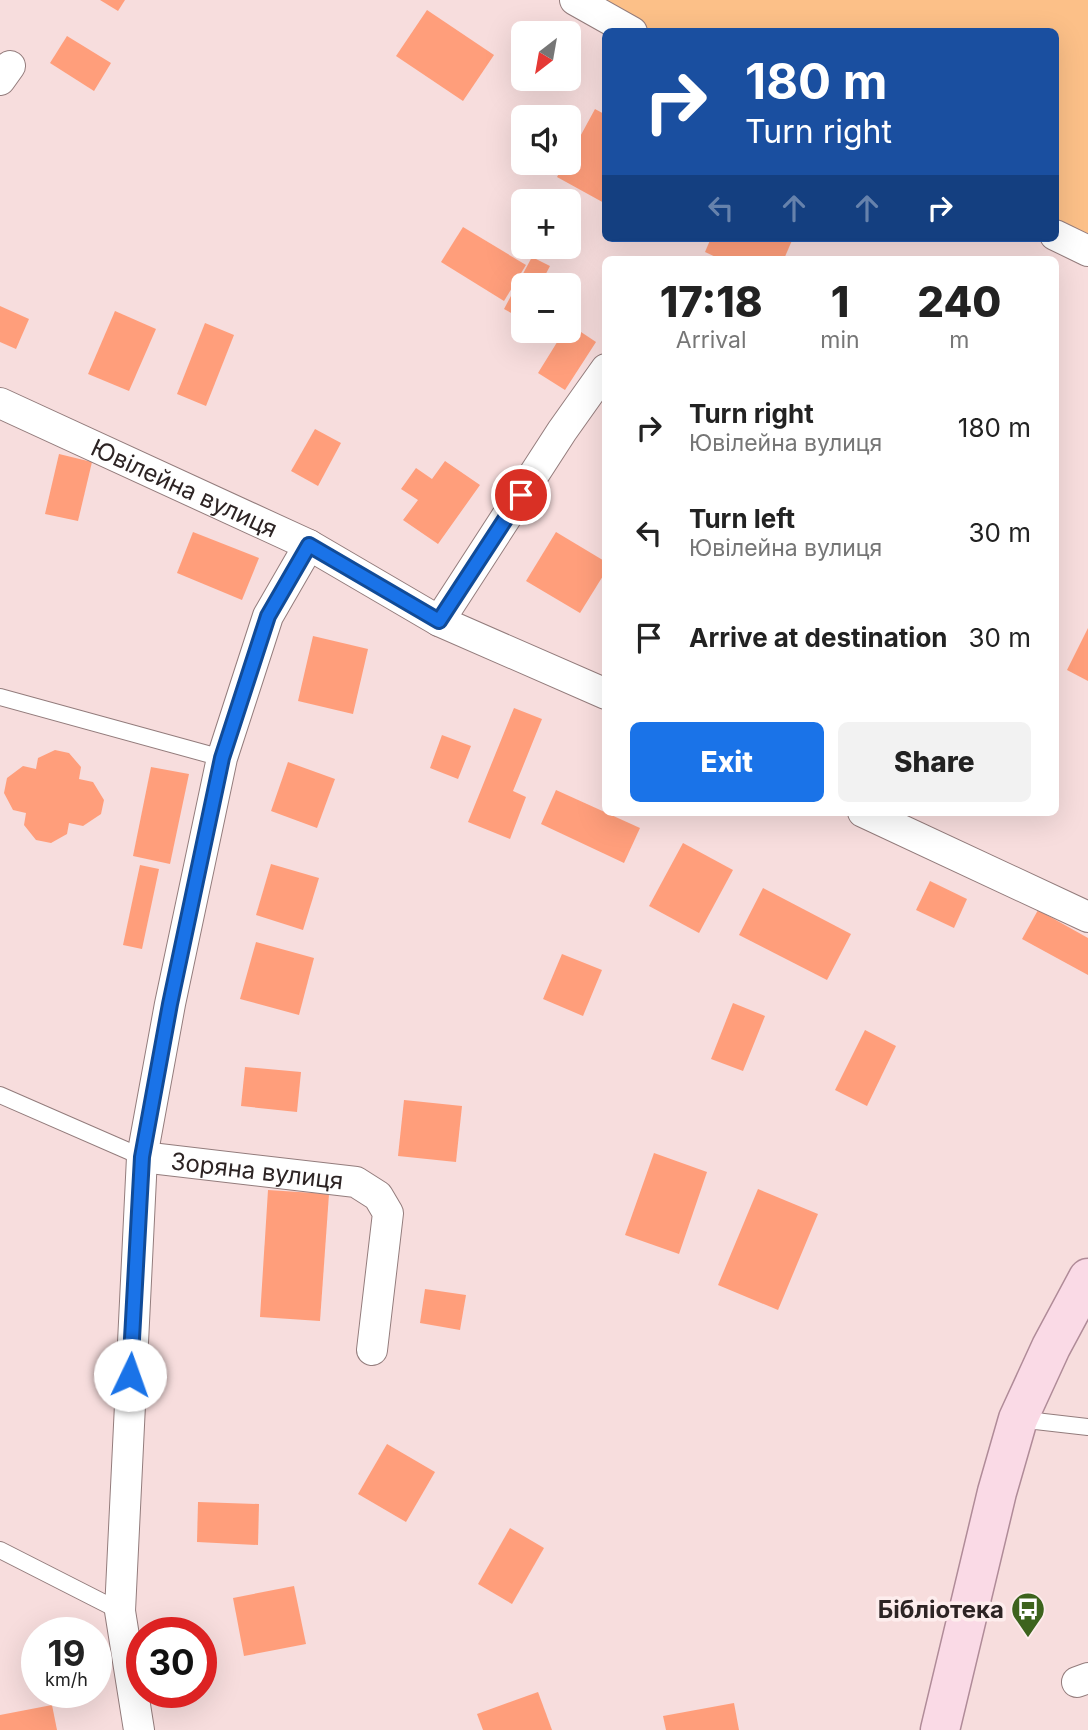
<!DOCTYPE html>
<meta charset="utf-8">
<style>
:root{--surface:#fff;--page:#f2f2f2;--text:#222;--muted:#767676;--accent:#1a73e8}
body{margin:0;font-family:Inter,sans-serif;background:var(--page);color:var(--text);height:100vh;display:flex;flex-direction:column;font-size:26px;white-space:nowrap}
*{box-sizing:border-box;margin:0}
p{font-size:23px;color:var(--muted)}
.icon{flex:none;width:38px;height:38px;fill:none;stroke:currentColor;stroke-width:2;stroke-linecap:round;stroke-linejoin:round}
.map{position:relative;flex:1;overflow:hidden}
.sheet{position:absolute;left:602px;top:256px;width:457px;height:560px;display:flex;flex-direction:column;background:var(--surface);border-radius:10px;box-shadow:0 7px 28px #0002}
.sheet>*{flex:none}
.banner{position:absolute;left:602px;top:28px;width:457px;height:214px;border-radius:10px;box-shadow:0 7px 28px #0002;background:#1a4fa0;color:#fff;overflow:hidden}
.needle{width:46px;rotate:211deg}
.tools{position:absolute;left:511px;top:21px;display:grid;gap:14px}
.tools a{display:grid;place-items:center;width:70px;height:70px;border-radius:10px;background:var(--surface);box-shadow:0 7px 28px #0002;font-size:35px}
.speed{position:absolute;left:21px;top:1617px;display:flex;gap:14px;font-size:35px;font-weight:700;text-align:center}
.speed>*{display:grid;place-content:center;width:91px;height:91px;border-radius:50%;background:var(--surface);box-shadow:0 7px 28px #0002;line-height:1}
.speed small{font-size:18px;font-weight:400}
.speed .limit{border:10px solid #d22;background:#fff;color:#111}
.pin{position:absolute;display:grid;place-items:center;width:60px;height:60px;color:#fff;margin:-30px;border:4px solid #fff;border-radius:50%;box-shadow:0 2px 7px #0007}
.me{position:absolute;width:77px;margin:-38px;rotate:3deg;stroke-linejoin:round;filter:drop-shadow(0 0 5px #0008)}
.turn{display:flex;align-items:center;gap:24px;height:147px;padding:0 28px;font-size:32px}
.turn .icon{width:91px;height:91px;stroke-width:2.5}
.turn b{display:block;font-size:49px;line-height:60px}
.lanes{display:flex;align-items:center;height:66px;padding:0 28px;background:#0003;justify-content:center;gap:35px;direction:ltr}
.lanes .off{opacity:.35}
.eta{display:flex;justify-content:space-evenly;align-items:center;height:119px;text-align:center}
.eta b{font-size:42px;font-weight:800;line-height:49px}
.action{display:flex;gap:14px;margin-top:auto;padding:14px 28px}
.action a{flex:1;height:80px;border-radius:10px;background:var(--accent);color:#fff;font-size:28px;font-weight:800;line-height:80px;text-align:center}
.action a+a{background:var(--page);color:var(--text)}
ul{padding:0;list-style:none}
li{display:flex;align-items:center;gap:21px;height:105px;padding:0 28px}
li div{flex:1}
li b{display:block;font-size:26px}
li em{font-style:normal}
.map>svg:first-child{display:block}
.green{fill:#fcc088}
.building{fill:#ff9e7b}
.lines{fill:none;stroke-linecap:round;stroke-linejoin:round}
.service-casing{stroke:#937c7c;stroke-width:18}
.minor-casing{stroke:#937c7c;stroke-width:32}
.primary-casing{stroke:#b08b98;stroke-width:41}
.service{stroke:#fff;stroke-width:16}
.minor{stroke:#fff;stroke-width:30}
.primary{stroke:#fadae6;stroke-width:38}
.route-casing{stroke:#114b97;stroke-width:18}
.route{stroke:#1a73e8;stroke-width:12}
.labels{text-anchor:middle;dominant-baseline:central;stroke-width:7;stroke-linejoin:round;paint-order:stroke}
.street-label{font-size:24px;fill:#2d2424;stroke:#fdeded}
.poi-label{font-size:24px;font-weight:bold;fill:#2d2424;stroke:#fdeded;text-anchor:end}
</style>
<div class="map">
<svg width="1088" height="1730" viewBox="0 0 1088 1730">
<rect width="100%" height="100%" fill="#f7dddd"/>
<polygon class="green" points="596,0 1088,0 1088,237 1055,221 1055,32 651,31"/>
<g class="building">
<polygon points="100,0 125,0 118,11"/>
<polygon points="427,10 494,55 463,101 396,56"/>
<polygon points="67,36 111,63 94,91 50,63"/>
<polygon points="595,109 606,115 606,204 557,177 565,163 569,163 569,157"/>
<polygon points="463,227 526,265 504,301 441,262"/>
<polygon points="711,238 793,238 784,259 720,259 705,252"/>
<polygon points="532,257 550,266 540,285 523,285 522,319 504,309"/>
<polygon points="0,306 29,319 16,349 0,342"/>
<polygon points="115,311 156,329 129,391 88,374"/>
<polygon points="205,323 234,335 206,406 177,394"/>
<polygon points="569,324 596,342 565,390 538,373 564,331 569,331"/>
<polygon points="315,429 341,443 318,486 291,471"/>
<polygon points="59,454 92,462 78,521 45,514"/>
<polygon points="445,461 480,485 438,544 403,520 418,500 401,489 416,468 432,479"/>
<polygon points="193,532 259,558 242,600 177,573"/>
<polygon points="556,532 606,562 606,571 580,613 526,581"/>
<polygon points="1088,628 1088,681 1067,670"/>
<polygon points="313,636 368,649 353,714 298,701"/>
<polygon points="514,708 542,719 513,791 526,797 510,839 468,822"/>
<polygon points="442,735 471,746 458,779 430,768"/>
<polygon points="55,750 69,753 81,767 79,779 93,782 104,800 101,814 83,826 69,823 67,834 51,843 36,840 24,825 26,813 13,810 4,793 7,778 23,766 36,769 38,758"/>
<polygon points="288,762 335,779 317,828 271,811"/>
<polygon points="151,767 189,774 170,864 133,856"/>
<polygon points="556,790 640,828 624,863 541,824"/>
<polygon points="683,843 733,870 699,933 649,906"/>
<polygon points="271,864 319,878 303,930 256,915"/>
<polygon points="140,865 159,869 142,949 123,945"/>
<polygon points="930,881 967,899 954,928 916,910"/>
<polygon points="763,888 851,934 827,980 739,935"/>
<polygon points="1038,910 1088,938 1088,975 1022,939"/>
<polygon points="256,942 314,958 299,1015 240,999"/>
<polygon points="562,954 602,970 583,1016 543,999"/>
<polygon points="733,1003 765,1016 743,1071 711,1059"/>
<polygon points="865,1030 896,1046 867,1106 835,1090"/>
<polygon points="245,1067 301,1072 297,1112 241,1106"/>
<polygon points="404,1100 462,1106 456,1162 398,1156"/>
<polygon points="654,1153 707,1172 679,1254 625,1235"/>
<polygon points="758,1189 818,1214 778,1310 718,1285"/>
<polygon points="268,1190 329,1194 320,1321 260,1317"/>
<polygon points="425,1289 466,1295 460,1330 420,1323"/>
<polygon points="387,1444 435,1472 406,1522 358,1494"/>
<polygon points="198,1502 259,1504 258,1545 197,1542"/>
<polygon points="510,1528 544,1548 512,1604 478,1584"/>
<polygon points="294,1586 306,1644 244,1656 233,1598"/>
<polygon points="538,1692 552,1730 483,1730 477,1714"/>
<polygon points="734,1703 739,1730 666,1730 663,1716"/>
<polygon points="52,1705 57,1730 0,1730 0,1715"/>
</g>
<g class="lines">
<g class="service-casing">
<g id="service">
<polyline points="0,697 222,758"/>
<polyline points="0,1095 142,1157"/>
<polyline points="1018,1419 1088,1427"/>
<polyline points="0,1550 120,1611"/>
</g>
</g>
<g class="minor-casing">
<g id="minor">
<polyline points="575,0 632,32"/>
<polyline points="0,80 10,66"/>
<polyline points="1055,235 1088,251"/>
<path id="s1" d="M0,403l309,142 130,76 167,73"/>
<polyline points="439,621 562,431 606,369"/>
<polyline points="863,812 1088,917"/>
<path id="s2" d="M142,1157l214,25 22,14 10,17 -16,137"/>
<polyline points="1077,1682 1088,1678"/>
<polyline points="139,1730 120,1611 142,1157 170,1004 222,758 268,616 309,545"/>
</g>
</g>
<g class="primary-casing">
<polyline id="primary" points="940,1730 997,1492 1018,1419 1051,1347 1088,1278"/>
</g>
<use href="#service" class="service"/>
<use href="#minor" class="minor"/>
<use href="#primary" class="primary"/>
</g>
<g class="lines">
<g class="route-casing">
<polyline id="route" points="130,1375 142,1157 170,1004 222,758 268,616 309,545 439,621 521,495"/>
</g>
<use href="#route" class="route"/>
</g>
<defs>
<g id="bus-pin" transform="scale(1.75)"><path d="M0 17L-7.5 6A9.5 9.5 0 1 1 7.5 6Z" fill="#3d631d" stroke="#fdeded"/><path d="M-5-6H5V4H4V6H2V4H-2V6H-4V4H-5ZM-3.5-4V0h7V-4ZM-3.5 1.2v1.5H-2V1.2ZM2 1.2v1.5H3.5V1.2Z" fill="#fff"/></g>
</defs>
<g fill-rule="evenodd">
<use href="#bus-pin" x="1028" y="1609"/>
</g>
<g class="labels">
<g class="street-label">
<text stroke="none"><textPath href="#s1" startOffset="203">Ювілейна вулиця</textPath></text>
<text stroke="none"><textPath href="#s2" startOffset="116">Зоряна вулиця</textPath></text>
</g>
<g class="poi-label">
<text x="1004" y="1609">Бібліотека</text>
</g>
</g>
</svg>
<div class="tools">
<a><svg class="needle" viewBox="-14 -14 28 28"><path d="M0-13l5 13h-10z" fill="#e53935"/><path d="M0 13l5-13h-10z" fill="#767676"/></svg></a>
<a><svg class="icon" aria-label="sound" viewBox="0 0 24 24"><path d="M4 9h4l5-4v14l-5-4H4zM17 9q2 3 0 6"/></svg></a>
<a>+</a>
<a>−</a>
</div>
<div class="speed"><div>19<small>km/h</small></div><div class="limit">30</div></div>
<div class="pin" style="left:521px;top:495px;background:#d93025"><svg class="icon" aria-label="arrive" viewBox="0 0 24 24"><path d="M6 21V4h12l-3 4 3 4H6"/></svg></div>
<svg class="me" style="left:130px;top:1375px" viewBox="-20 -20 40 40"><circle r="19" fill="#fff"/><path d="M0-13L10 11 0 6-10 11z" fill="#1a73e8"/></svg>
<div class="banner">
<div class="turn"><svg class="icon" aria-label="right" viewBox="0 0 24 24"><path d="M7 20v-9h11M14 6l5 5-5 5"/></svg><div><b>180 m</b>Turn right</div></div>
<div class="lanes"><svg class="icon off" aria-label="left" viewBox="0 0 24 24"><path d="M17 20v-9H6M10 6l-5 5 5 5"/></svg><svg class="icon off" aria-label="ahead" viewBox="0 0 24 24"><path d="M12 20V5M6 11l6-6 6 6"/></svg><svg class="icon off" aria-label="ahead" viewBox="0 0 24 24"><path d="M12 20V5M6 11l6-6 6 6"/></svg><svg class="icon" aria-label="right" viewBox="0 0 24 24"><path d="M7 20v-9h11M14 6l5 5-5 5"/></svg></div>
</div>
<section class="sheet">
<div class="eta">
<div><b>17:18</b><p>Arrival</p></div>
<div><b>1</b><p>min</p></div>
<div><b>240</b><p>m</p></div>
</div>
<ul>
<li><svg class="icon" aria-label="right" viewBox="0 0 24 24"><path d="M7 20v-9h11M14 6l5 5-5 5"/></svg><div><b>Turn right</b><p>Ювілейна вулиця</p></div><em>180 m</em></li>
<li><svg class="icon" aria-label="left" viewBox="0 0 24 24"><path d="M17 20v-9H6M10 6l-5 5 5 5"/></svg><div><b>Turn left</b><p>Ювілейна вулиця</p></div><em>30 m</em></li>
<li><svg class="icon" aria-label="arrive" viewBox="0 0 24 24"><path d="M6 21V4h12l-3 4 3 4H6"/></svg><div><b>Arrive at destination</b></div><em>30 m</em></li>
</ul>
<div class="action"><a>Exit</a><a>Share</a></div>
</section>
</div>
